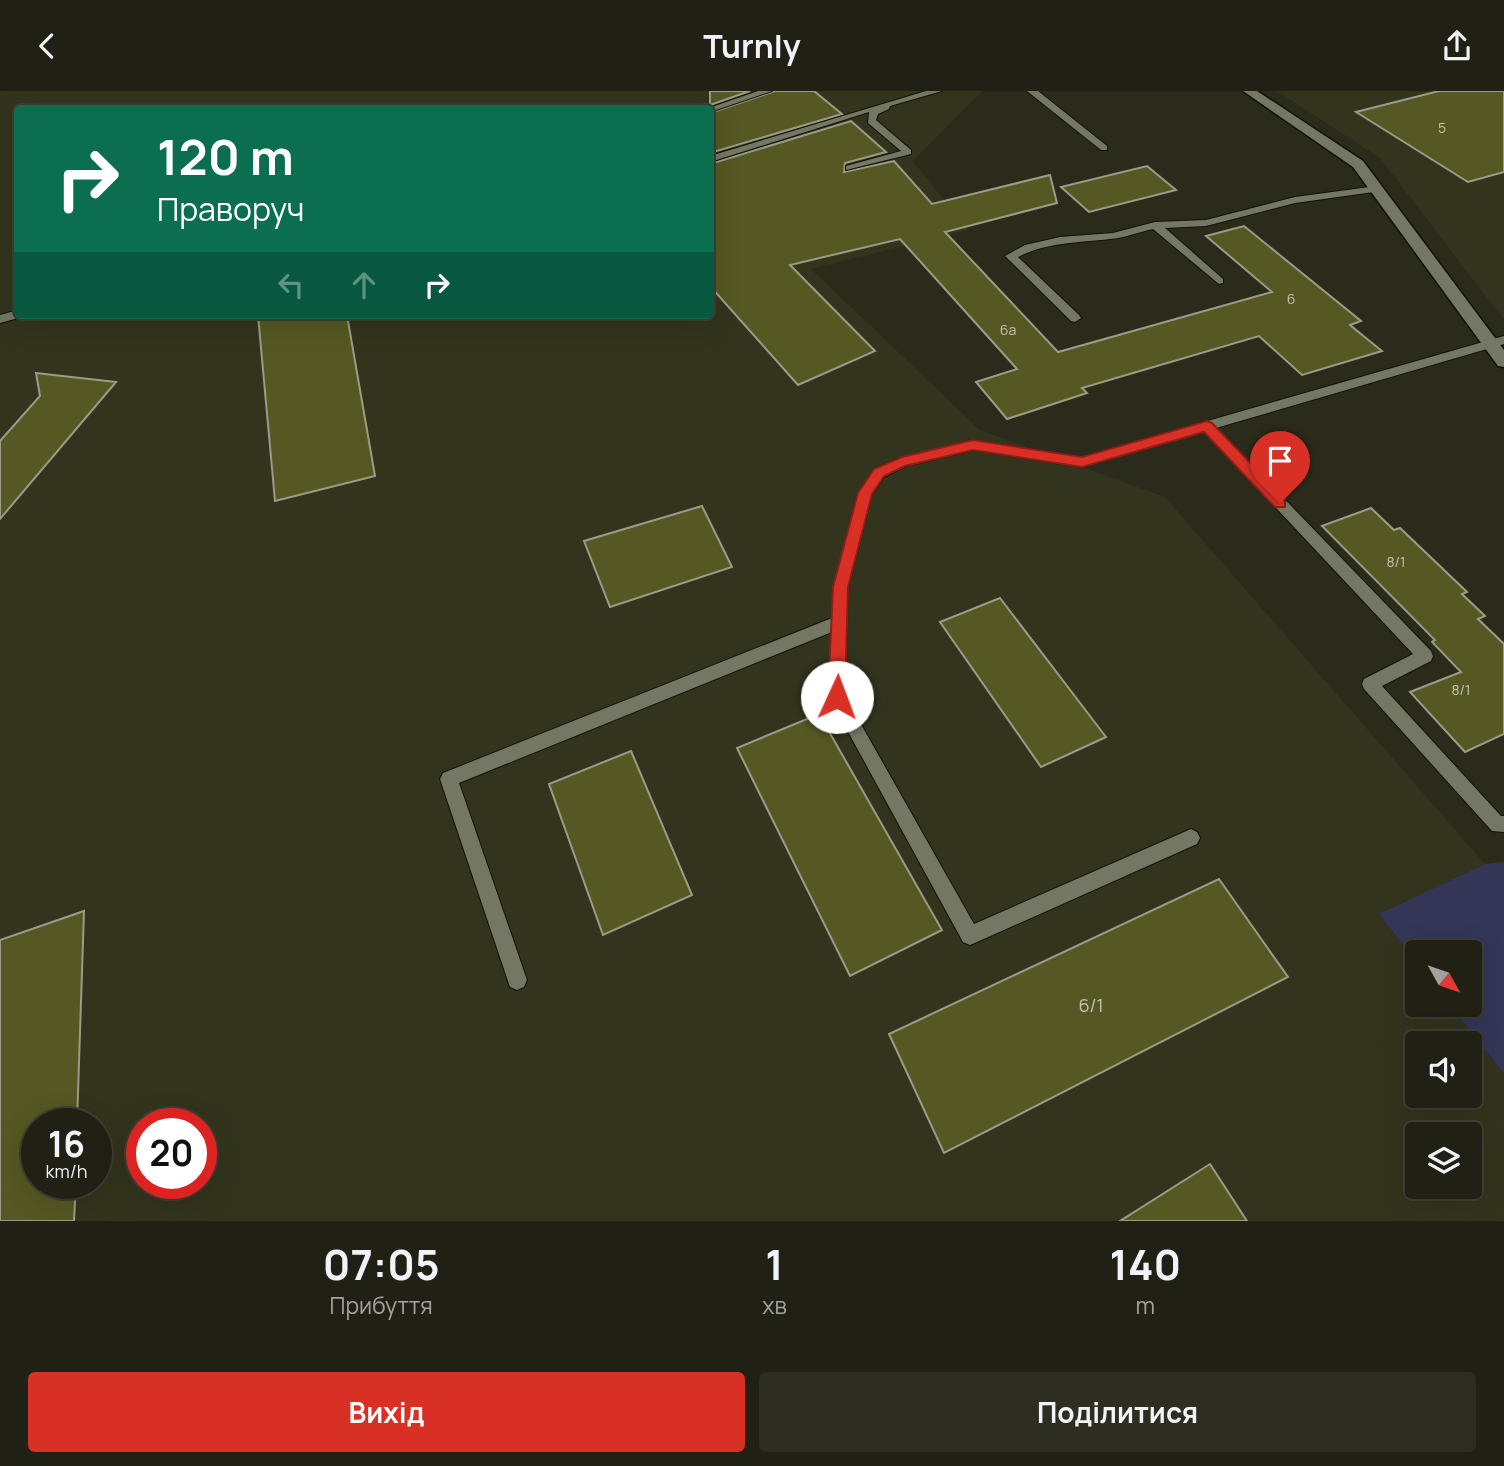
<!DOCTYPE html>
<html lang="uk">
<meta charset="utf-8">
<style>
:root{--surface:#202014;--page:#2d2d22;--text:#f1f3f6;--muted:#a2a3a0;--line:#3d3e34;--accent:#d93025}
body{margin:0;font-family:Manrope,sans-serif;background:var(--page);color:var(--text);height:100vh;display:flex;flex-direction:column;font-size:26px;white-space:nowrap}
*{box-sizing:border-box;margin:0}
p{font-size:23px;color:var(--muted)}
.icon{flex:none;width:38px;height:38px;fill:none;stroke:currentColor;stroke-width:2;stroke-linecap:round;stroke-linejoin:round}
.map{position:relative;height:1130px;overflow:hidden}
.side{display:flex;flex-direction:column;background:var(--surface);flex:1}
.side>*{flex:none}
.guide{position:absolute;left:14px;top:14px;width:700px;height:214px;border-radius:7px;box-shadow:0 7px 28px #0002,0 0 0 2px var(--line);background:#0b6e4f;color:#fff;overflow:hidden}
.needle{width:46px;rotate:130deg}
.buttons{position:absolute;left:1405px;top:849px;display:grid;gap:14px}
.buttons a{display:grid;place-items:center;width:77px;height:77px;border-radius:7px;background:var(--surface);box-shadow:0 7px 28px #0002,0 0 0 2px var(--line);font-size:35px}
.speed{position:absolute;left:21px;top:1017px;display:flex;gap:14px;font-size:35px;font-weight:700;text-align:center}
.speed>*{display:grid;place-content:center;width:91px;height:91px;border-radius:50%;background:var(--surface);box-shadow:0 7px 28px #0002,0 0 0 2px var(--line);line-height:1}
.speed small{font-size:18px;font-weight:400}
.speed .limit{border:10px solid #d22;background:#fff;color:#111}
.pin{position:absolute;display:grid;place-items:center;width:60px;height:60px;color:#fff;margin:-72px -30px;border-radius:50% 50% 50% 0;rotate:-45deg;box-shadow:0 0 7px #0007}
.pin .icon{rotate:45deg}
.me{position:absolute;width:77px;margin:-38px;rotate:2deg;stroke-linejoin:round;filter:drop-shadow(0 0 5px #0008)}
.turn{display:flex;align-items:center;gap:24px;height:147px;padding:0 28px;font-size:32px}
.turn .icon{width:91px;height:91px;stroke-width:2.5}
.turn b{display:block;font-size:49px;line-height:60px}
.lanes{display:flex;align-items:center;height:66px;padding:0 28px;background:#0003;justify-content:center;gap:35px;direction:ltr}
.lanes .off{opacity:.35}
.eta{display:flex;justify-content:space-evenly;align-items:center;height:119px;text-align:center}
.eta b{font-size:42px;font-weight:700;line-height:49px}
.button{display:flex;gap:14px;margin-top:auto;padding:14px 28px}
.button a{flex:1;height:80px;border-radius:7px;background:var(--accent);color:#fff;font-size:28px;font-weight:700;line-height:80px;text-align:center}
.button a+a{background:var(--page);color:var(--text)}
header{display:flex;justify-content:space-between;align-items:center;height:91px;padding:0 28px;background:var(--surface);font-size:32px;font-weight:700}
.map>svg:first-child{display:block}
.built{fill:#32341d;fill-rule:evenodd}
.green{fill:#343658}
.building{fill:#555822;stroke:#9a9c89;stroke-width:2}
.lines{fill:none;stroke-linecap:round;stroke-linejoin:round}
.lane-casing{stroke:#121305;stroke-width:2}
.street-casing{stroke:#121305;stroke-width:3}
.lane{fill:#757765;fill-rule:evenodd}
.street{fill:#757765;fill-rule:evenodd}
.route{fill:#d93025;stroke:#8d1f18;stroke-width:2}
.labels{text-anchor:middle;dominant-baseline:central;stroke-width:7;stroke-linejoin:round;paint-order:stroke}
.number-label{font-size:14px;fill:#c2c4af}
.near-number-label{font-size:18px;fill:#c2c4af}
</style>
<header><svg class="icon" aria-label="back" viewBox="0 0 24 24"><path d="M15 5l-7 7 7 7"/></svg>Turnly<svg class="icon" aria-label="share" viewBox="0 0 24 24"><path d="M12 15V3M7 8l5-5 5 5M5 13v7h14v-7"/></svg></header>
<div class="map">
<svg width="1504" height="1130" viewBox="0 0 1504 1130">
<rect width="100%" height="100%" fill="#2a2b1b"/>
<g class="built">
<path d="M0,0h982l-69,70 55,69 -157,39 169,161 185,67 320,367 -106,50 38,49 1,42h32l54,69v147h-1504zM18,18h692v206h-692zM1418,952h52v52h-52zM37,1032h59v60h-59zM142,1032h59v60h-59zM1418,1043h52v53h-52z"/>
<polygon points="1277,0 1504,0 1504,229 1380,67"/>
</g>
<polygon class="green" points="1504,771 1504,983 1450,914 1470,914 1470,861 1418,861 1417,872 1379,823 1485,773"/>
<g class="building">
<polygon points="710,0 750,0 710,14"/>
<polygon points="775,0 814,0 842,23 710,62 710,22"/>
<polygon points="1439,0 1504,0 1504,81 1468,91 1356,21"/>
<polygon points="851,30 886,61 845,72 844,81 894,70 932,113 1050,84 1057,112 945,141 1058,261 1272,201 1206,145 1244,135 1361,230 1350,234 1382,260 1302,284 1259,245 1082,297 1087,302 1007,328 976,291 1017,278 900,148 790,174 875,260 798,294 710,195 710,73"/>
<polygon points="1147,75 1176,99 1089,121 1061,96"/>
<polygon points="258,224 347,224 375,385 275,410"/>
<polygon points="36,282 116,291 0,428 0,350 40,305"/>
<polygon points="702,415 732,476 610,516 584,450"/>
<polygon points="1371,417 1394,439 1400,437 1467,501 1462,503 1485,525 1478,528 1504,553 1504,643 1465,661 1410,601 1461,581 1432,551 1435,549 1322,435"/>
<polygon points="1000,507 1106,646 1041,676 940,531"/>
<polygon points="819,623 942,839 850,885 737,657"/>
<polygon points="631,660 692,804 603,844 549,693"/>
<polygon points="1219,788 1288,886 944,1062 889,943"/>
<polygon points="84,820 77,1032 37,1032 37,1092 76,1092 74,1130 0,1130 0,849"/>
<polygon points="1210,1073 1247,1130 1120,1130"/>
</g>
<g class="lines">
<g class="lane-casing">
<g id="lane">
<polygon points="758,0 772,0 713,20 706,18"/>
<polygon points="926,0 942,0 890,15 889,18 878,23 876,29 911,59 911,63 846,79 846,75 901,60 868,32 869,21 710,71 710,65"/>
<polygon points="1027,0 1038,0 1107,55 1107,59 1101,59"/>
<path d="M1377,95l4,1v4l-86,12 -89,23 -41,2 58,51v4l-4,1 -66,-55c-14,3 -29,9 -43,10 -32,4 -63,3 -92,18l61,58 2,3 -6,4 -4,-1 -66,-65 20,-11 35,-8 53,-4 42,-11 51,-2 89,-23z"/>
<polygon points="18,219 18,224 22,226 0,232 0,224"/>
<polygon points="1504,245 1504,253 1216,337 1431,560 1433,565 1431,570 1382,595 1501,725 1504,725 1504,741 1492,740 1364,598 1362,593 1364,588 1413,563 1204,340 1082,376 973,359 906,375 884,386 872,403 848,496 845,605 974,833 1191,738 1197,741 1200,747 1197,753 977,851 970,854 963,851 829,606 832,541 459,692 527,889 524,896 517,899 510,896 440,688 443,682 832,527 834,496 858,402 874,378 897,368 973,349 1082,366"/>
</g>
</g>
<g class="street-casing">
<polygon id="street" points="1243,0 1257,0 1363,70 1504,259 1504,276 1498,275 1353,76"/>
</g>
<use href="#lane" class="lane"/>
<use href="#street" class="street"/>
</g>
<polygon class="route" points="1207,330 1212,332 1285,408 1285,416 1275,416 1204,341 1082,376 973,359 905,375 884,385 872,403 848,496 845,606 842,611 837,614 831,611 828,606 833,496 858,402 874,378 902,366 973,349 1082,366"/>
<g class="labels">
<g class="number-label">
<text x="1442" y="36">5</text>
<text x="1291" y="207">6</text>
<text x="1008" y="238">6а</text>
<text x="1396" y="470">8/1</text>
<text x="1461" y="598">8/1</text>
</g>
<g class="near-number-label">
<text x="1091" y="914">6/1</text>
</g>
</g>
</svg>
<div class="buttons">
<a><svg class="needle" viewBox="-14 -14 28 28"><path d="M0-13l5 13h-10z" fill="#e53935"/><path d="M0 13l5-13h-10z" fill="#a2a3a0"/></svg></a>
<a><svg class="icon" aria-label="sound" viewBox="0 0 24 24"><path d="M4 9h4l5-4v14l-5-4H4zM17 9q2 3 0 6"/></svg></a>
<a><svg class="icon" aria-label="layers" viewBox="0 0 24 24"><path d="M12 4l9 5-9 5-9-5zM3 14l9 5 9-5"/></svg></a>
</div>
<div class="speed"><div>16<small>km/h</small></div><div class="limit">20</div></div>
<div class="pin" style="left:1280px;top:412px;background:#d93025"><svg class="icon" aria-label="arrive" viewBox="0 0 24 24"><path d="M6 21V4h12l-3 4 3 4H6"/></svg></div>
<svg class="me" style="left:837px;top:606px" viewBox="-20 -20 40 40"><circle r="19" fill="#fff"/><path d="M0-13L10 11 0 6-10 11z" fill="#d93025"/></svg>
<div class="guide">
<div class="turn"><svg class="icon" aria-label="right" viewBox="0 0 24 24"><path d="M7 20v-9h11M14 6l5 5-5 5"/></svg><div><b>120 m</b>Праворуч</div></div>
<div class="lanes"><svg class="icon off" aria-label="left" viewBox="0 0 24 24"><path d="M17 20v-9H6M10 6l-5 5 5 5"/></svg><svg class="icon off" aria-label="ahead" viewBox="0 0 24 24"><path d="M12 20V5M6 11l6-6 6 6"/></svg><svg class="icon" aria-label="right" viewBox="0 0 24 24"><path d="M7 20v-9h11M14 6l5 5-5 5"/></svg></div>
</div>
</div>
<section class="side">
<div class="eta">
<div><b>07:05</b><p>Прибуття</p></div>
<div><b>1</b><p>хв</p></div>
<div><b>140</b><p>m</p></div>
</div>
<div class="button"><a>Вихід</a><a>Поділитися</a></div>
</section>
